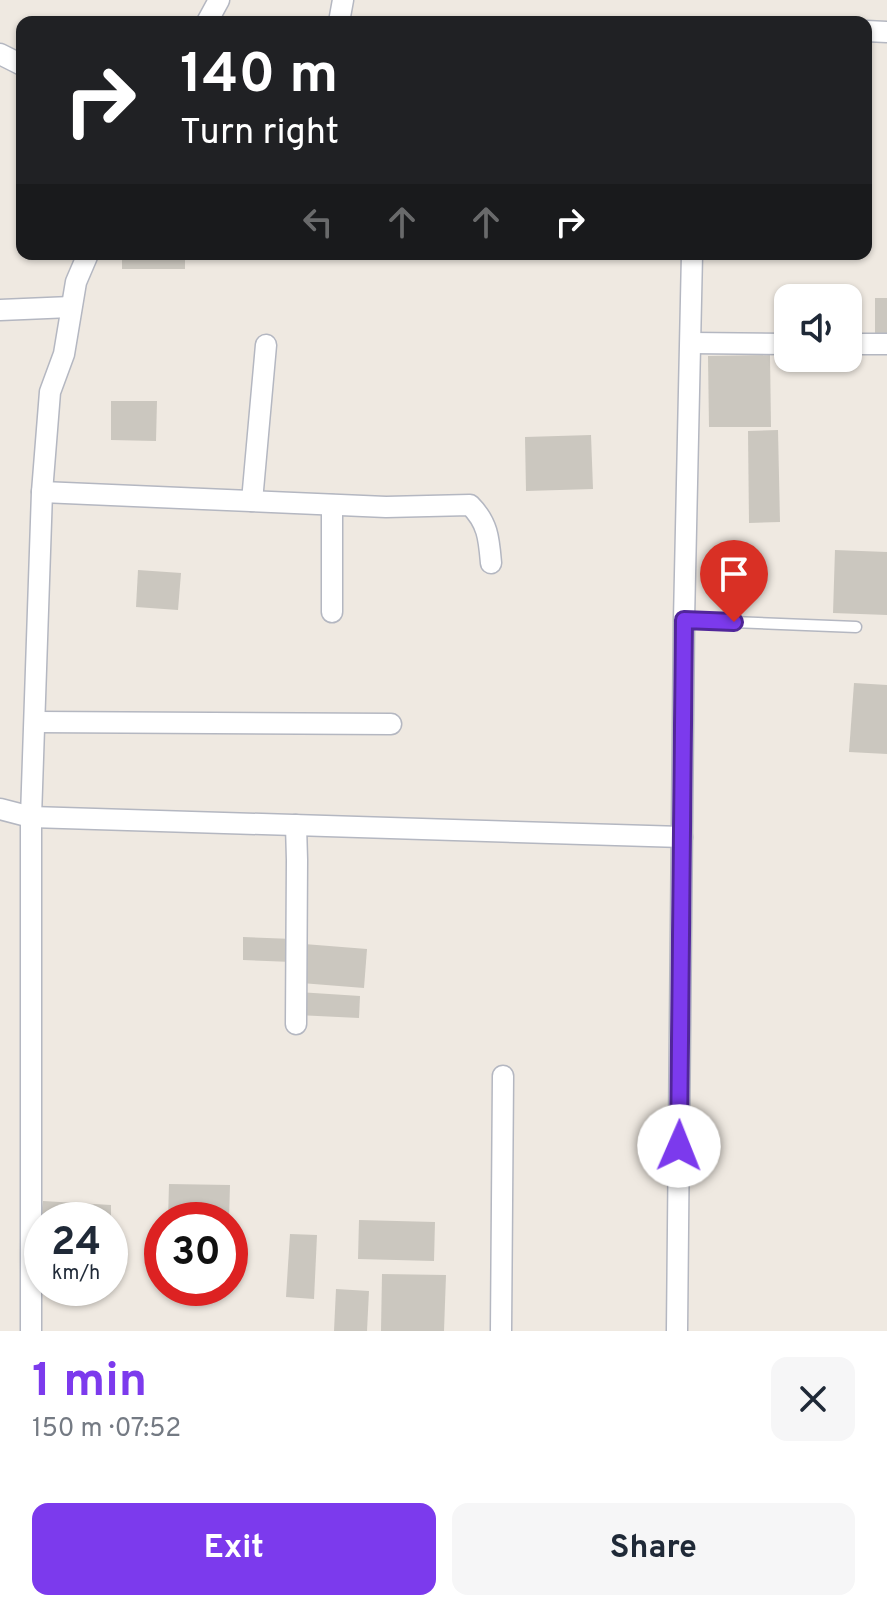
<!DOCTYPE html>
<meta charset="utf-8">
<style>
:root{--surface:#fff;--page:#f6f6f7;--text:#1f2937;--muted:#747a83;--accent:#7c3aed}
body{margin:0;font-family:Overpass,sans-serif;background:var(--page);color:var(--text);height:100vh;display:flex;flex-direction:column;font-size:30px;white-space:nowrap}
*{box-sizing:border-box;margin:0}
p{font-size:26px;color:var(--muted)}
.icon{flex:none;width:44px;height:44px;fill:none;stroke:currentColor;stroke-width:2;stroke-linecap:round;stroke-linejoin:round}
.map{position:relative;height:1331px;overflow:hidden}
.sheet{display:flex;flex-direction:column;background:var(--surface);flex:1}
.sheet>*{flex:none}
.guide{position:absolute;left:16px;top:16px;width:856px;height:244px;border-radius:16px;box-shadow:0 2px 6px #0004;background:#202124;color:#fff;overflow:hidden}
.buttons{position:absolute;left:774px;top:284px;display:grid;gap:16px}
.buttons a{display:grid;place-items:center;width:88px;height:88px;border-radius:16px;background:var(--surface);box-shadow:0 2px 6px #0004;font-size:40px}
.speed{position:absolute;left:24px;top:1202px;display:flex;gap:16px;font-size:40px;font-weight:700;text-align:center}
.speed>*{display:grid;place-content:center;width:104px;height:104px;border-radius:50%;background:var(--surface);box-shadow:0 2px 6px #0004;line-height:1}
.speed small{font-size:20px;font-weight:400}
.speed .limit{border:12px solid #d22;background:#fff;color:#111}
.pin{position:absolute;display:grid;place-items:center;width:68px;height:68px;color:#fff;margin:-82px -34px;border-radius:50% 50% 50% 0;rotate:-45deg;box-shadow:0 0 8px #0007}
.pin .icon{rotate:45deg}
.me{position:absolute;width:88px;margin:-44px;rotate:1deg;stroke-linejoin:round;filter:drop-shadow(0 0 6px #0008)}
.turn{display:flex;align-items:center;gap:28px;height:168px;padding:0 32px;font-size:36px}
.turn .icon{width:104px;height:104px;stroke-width:2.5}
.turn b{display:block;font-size:56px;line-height:68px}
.lanes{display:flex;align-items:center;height:76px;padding:0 32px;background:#0003;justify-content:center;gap:40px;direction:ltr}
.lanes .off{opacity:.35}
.round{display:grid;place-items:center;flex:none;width:84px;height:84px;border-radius:16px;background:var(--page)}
.head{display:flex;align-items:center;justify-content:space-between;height:136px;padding:0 32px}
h1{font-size:48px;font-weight:700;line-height:60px;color:var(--accent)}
.action{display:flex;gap:16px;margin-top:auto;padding:16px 32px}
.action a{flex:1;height:92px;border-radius:16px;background:var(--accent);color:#fff;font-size:32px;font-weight:700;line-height:92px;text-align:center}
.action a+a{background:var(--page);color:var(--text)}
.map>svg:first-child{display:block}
.building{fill:#cbc7bf}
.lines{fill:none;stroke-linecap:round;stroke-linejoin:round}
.lane-casing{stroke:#b4b7c1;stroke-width:13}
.street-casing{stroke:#b4b7c1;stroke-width:23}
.lane{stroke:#fff;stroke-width:10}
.street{stroke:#fff;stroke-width:20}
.route-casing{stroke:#51269a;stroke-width:20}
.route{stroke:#7c3aed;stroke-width:14}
</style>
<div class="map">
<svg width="887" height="1331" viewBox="0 0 887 1331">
<rect width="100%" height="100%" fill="#efe9e1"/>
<g class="building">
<rect x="122" y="254" width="63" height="15"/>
<polygon points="875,298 887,298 887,335 875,336"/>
<polygon points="770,355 771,427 709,427 708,356"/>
<polygon points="111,401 157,401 156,441 111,440"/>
<polygon points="778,430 780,522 749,523 748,431"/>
<polygon points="591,435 593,489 526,491 525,437"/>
<polygon points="835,550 887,552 887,615 833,613"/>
<polygon points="138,570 181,573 178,610 136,607"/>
<polygon points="854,683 887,685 887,754 849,752"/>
<polygon points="243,937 293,939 292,962 243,960"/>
<polygon points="304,944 367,949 364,988 301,983"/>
<polygon points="298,992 360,996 359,1018 297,1015"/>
<polygon points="169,1184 230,1185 229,1220 168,1220"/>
<polygon points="43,1201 111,1205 111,1220 40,1220"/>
<polygon points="359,1220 435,1222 434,1261 358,1259"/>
<polygon points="290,1234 317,1235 314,1299 286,1297"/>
<polygon points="382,1274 446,1275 444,1331 381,1331"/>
<polygon points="336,1289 369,1291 367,1331 334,1331"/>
</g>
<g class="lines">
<g class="lane-casing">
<polyline id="lane" points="684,620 856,627"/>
</g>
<g class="street-casing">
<g id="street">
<polyline points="207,22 219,0"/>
<polyline points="339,22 343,0"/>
<polyline points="866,31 887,32"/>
<polyline points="0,54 22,65"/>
<polyline points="0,310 71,307"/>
<polyline points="691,343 788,344"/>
<polyline points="848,344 887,344"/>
<path d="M42,492l344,15 84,-2c18,18 19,34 21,58"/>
<polyline points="252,501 266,345"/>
<polyline points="332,505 332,612"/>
<polyline points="36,722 391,724"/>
<polyline points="0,809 31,817 682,837"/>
<polyline points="296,825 297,860 296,1024"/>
<polyline points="31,1331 31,817 42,492 50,392 64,354 76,282 88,254"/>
<polyline points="501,1331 503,1076"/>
<polyline points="677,1331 684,620 692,254"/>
</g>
</g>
<use href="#lane" class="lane"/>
<use href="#street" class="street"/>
</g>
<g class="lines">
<g class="route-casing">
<polyline id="route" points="679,1146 684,620 734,622"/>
</g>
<use href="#route" class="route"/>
</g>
</svg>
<div class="buttons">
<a><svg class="icon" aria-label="sound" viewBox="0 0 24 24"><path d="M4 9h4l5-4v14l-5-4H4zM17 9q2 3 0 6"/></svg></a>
</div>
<div class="speed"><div>24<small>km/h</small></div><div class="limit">30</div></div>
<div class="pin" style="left:734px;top:622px;background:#d93025"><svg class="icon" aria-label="arrive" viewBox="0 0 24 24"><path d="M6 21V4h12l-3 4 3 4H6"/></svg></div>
<svg class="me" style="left:679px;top:1146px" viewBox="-20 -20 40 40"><circle r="19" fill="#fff"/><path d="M0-13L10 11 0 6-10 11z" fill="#7c3aed"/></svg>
<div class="guide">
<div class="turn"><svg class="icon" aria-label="right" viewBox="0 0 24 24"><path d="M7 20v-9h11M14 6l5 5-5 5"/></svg><div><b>140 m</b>Turn right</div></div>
<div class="lanes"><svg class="icon off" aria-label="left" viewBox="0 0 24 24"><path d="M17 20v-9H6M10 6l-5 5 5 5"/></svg><svg class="icon off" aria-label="ahead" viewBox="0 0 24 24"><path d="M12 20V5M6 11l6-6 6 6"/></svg><svg class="icon off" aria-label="ahead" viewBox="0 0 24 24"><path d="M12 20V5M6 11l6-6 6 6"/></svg><svg class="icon" aria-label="right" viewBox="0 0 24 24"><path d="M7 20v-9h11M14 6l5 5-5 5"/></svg></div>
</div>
</div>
<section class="sheet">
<div class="head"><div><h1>1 min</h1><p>150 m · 07:52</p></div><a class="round"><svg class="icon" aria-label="close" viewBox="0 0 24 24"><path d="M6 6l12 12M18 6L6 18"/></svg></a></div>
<div class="action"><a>Exit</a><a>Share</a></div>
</section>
